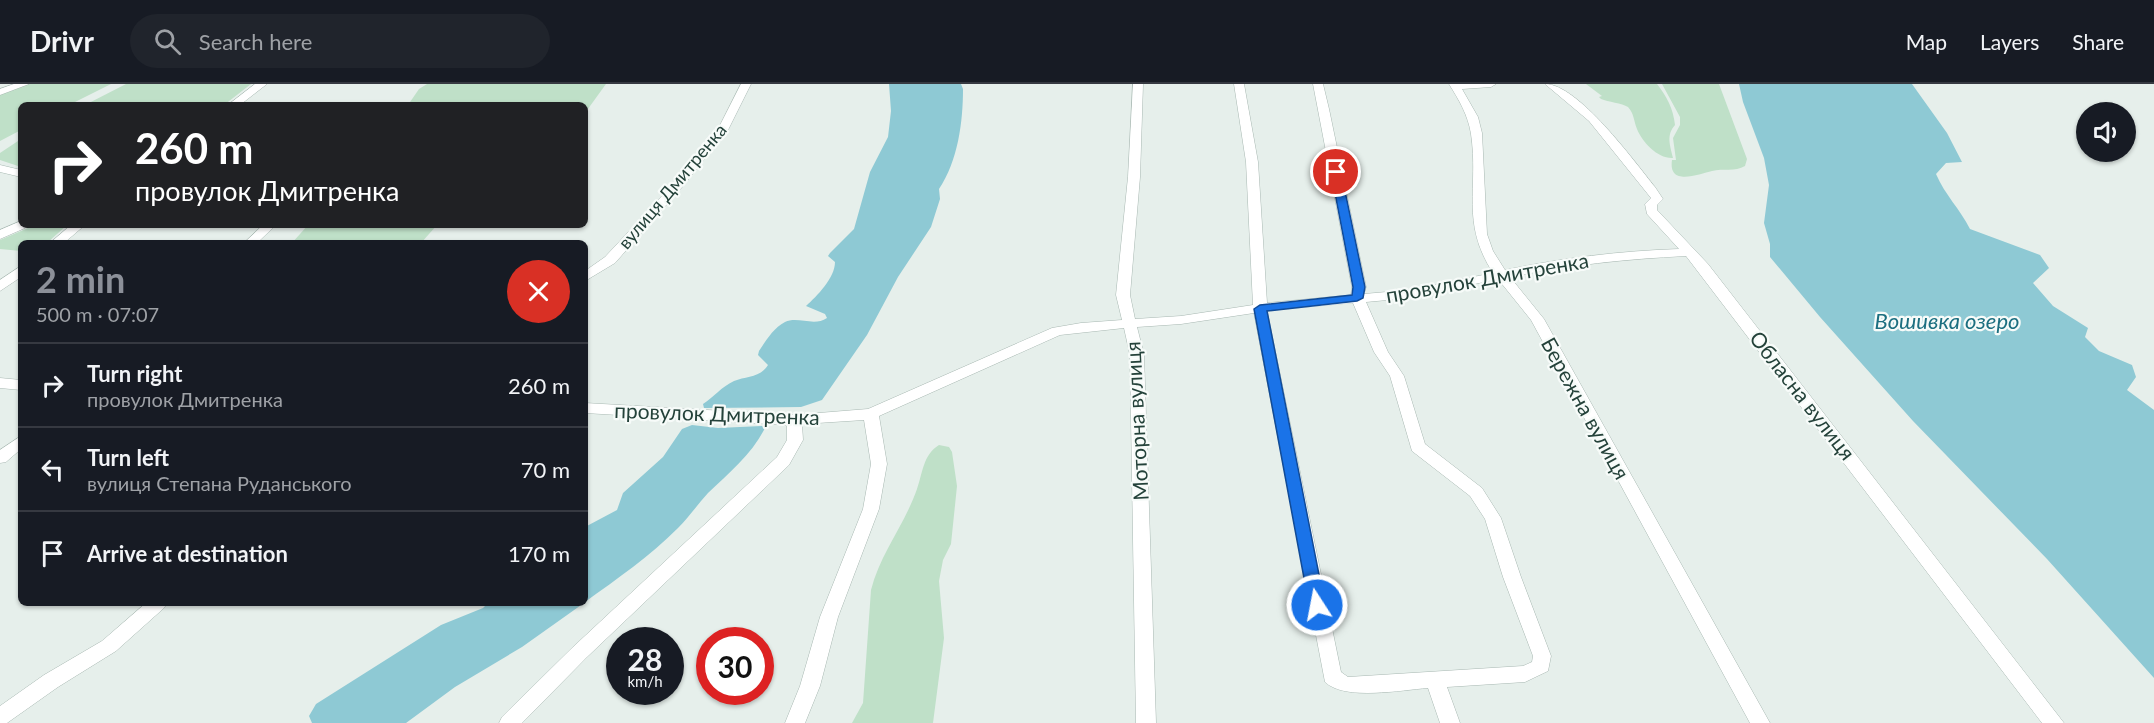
<!DOCTYPE html>
<meta charset="utf-8">
<style>
:root{--surface:#171b24;--page:#20242c;--text:#f1f3f6;--muted:#9ea1a6;--line:#363941;--accent:#8c9099}
body{margin:0;font-family:Lato,sans-serif;background:var(--page);color:var(--text);height:100vh;display:flex;flex-direction:column;font-size:22px;white-space:nowrap}
*{box-sizing:border-box;margin:0}
p{font-size:20px;color:var(--muted)}
.icon{flex:none;width:33px;height:33px;fill:none;stroke:currentColor;stroke-width:2;stroke-linecap:round;stroke-linejoin:round}
.map{position:relative;flex:1;overflow:hidden}
.sheet{position:absolute;left:18px;top:156px;width:570px;height:366px;display:flex;flex-direction:column;background:var(--surface);border-radius:9px;box-shadow:0 2px 4px #0004}
.sheet>*{flex:none}
.banner{position:absolute;left:18px;top:18px;width:570px;height:126px;border-radius:9px;box-shadow:0 2px 4px #0004;background:#202124;color:#fff;overflow:hidden}
.buttons{position:absolute;left:2076px;top:18px;display:grid;gap:12px}
.buttons a{display:grid;place-items:center;width:60px;height:60px;border-radius:50%;background:var(--surface);box-shadow:0 2px 4px #0004;font-size:30px}
.speed{position:absolute;left:606px;top:543px;display:flex;gap:12px;font-size:30px;font-weight:700;text-align:center}
.speed>*{display:grid;place-content:center;width:78px;height:78px;border-radius:50%;background:var(--surface);box-shadow:0 2px 4px #0004;line-height:1}
.speed small{font-size:15px;font-weight:400}
.speed .limit{border:9px solid #d22;background:#fff;color:#111}
.pin{position:absolute;display:grid;place-items:center;width:51px;height:51px;color:#fff;margin:-26px;border:3px solid #fff;border-radius:50%;box-shadow:0 2px 6px #0007}
.me{position:absolute;width:66px;margin:-33px;rotate:349deg;stroke-linejoin:round;filter:drop-shadow(0 0 4px #0008)}
.turn{display:flex;align-items:center;gap:21px;height:126px;padding:0 18px;font-size:27px}
.turn .icon{width:78px;height:78px;stroke-width:2.5}
.turn b{display:block;font-size:42px;line-height:51px}
.round{display:grid;place-items:center;flex:none;width:63px;height:63px;border-radius:32px;background:var(--page)}
.head{display:flex;align-items:center;justify-content:space-between;height:102px;padding:0 18px}
h1{font-size:36px;font-weight:700;line-height:45px;color:var(--accent)}
ul{padding:0;list-style:none}
li{display:flex;align-items:center;gap:18px;height:84px;padding:0 18px;border-top:2px solid var(--line)}
li div{flex:1}
li b{display:block;font-size:22px}
li em{font-style:normal}
header{display:flex;align-items:center;gap:36px;box-sizing:border-box;height:84px;padding:0 30px;background:var(--surface);border-bottom:2px solid var(--line)}
header strong{font-size:28px}
nav{display:flex;gap:33px;margin-inline-start:auto;font-size:21px}
.search{width:420px;height:54px;background:var(--page);display:flex;align-items:center;gap:15px;box-sizing:border-box;padding:0 21px;border-radius:33px;color:var(--muted);font-size:22px}
.map>svg:first-child{display:block}
.green{fill:#bfe0c8}
.water{fill:#8ec9d4}
.lines{fill:none;stroke-linecap:round;stroke-linejoin:round}
.minor-casing{stroke:#a8b8b2;stroke-width:1}
.minor{fill:#fff;fill-rule:evenodd}
.route{fill:#1a73e8;stroke:#114b97;stroke-width:1.5}
.labels{text-anchor:middle;dominant-baseline:central;stroke-width:4.5;stroke-linejoin:round;paint-order:stroke}
.far-street-label{font-size:18px;fill:#24423a;stroke:#f7fbf9}
.street-label{font-size:21px;fill:#24423a;stroke:#f7fbf9}
.water-label{font-size:22px;font-style:italic;fill:#1c6f80;stroke:#f7fbf9}
</style>
<header>
<strong>Drivr</strong>
<div class="search"><svg class="icon" aria-label="search" viewBox="0 0 24 24"><circle cx="10" cy="10" r="6"/><path d="M15 15l6 6"/></svg>Search here</div>
<nav><a>Map</a><a>Layers</a><a>Share</a></nav>
</header>
<div class="map">
<svg width="2154" height="639" viewBox="0 0 2154 639">
<rect width="100%" height="100%" fill="#e6efeb"/>
<g class="green">
<polygon points="27,0 111,0 69,21 21,21 21,46 0,57 0,9"/>
<polygon points="126,0 251,0 224,21 85,21"/>
<polygon points="427,0 606,0 585,29 585,21 408,21 419,5"/>
<path d="M1586,0h71c10,13 16,24 18,41 -9,10 -5,20 -2,33 -15,1 -31,-16 -36,-29 -3,-7 -3,-16 -9,-22 -6,-4 -20,-5 -27,-8l-2,-2 3,-1z"/>
<path d="M1662,0h57l28,75 -2,7c-10,6 -22,2 -33,5 -13,3 -44,16 -40,-11h4l-3,-22 7,-13v-8z"/>
<polygon points="21,55 21,83 0,76 0,69"/>
<polygon points="35,141 67,141 47,159 21,159 21,167 0,165 0,156"/>
<polygon points="308,141 437,141 421,159 292,159"/>
<path d="M939,361l10,2 3,5 5,34 -6,58 -8,16 -4,21 5,57 -11,85h-81l11,-20 8,-113c9,-36 34,-66 46,-101 6,-17 6,-34 22,-44z"/>
</g>
<g class="water">
<path d="M889,0h72l2,5c0,33 -5,72 -24,100l1,10 -9,28 -33,50 -31,58 -45,65 -21,7 -97,1 -1,-4c11,-7 18,-17 31,-23 12,-5 26,-3 34,-16l-10,-10 1,-4c7,-10 14,-23 26,-29 13,-6 29,5 42,-4l-2,-4 -19,-8c11,-10 29,-28 29,-44l-7,-6 2,-3 24,-24 16,-57 18,-35 3,-26z"/>
<path d="M1739,0h173l35,49 15,29 -16,1 -10,11c9,21 24,35 34,55l70,26 9,13 -16,15 20,23 35,22 -3,9 14,14 33,14 4,12 -9,13 27,20v268l-107,-119 -134,-138 -93,-104 -50,-60v-13l-6,-21 5,-38 -5,-27 -21,-56z"/>
<path d="M692,341l26,3 44,-2 3,2c-13,26 -36,45 -57,65 -10,11 -19,24 -30,35 -28,28 -61,51 -93,74v-75l32,-17 6,-17 40,-36 19,-28z"/>
<polygon points="488,519 584,519 522,563 455,603 406,639 312,639 309,632 316,620 441,541 483,524"/>
</g>
<g class="lines">
<g class="minor-casing">
<g id="minor">
<polygon points="14,0 29,0 0,11 0,5"/>
<polygon points="255,0 267,0 240,21 228,21"/>
<polygon points="741,0 751,0 728,46 683,102 615,179 585,197 585,187 605,173 675,98 718,45"/>
<path d="M1133,0h10l-3,93 -10,118 5,24 46,-3 72,-11 -7,-143 -12,-78h10l14,78 9,141 84,-8 1,-8 -39,-203h10l6,25 37,178 -2,7 45,-4 84,-17c-33,-51 -14,-85 -22,-139 -3,-19 -12,-34 -22,-50h47l-5,3 -29,2 16,28 4,16 5,101 6,17 12,19c58,-12 115,-19 174,-21l-32,-35 -2,-10 6,-6 -62,-77 -44,-37c33,0 89,77 110,103l8,12 -6,6v5l51,54 356,459h-22l-356,-467c-60,3 -117,9 -176,21l34,42 226,404h-20l-219,-403 -33,-41 -89,19 -43,4 22,50 16,24 21,68 57,44 19,30 20,59 30,79 -3,15 -23,11 -78,5 13,36h-20l-12,-35c-27,2 -83,13 -103,-6l-71,-369 -73,11 -44,3 7,28 12,368h-20l-6,-368 -6,-27 -64,7 -181,81 8,48 -8,45 -41,108 -18,69 -15,37h-20l15,-37 20,-69 43,-108 8,-45 -7,-44 -62,4 1,16 -14,25 -203,193 -64,65h-23l3,-6 70,-69 205,-191 10,-17v-15l-202,-12v-10l209,12 74,-6 184,-81 29,-5 41,-3 -6,-25 12,-118zM1353,219l21,49 16,24 22,75 58,45 15,23 18,58 30,79 -1,6 -9,4 -175,11 -7,-5 -74,-361z"/>
<polygon points="0,81 21,86 21,93 0,88"/>
<polygon points="21,137 21,141 27,141 25,144 0,155 0,146"/>
<polygon points="71,141 85,141 64,159 50,159"/>
<polygon points="263,141 276,141 257,159 244,159"/>
<polygon points="21,182 21,193 0,207 0,196"/>
<polygon points="0,294 21,296 21,306 0,304"/>
<polygon points="21,352 21,365 6,378 0,379 0,366"/>
<polygon points="146,519 167,519 164,524 116,567 58,603 7,639 0,639 0,622 44,591 102,557"/>
</g>
</g>
<use href="#minor" class="minor"/>
</g>
<polygon class="route" points="1336,85 1341,88 1365,203 1363,214 1357,217 1267,227 1325,521 1322,525 1317,527 1311,525 1309,521 1254,225 1260,221 1352,211 1353,203 1331,88"/>
<g class="labels">
<g class="far-street-label">
<text transform="translate(672 102) rotate(-50)">вулиця Дмитренка</text>
</g>
<g class="street-label">
<text transform="translate(1487 193) rotate(-10)">провулок Дмитренка</text>
<text transform="translate(1803 311) rotate(52)">Обласна вулиця</text>
<text transform="translate(1586 324) rotate(61)">Бережна вулиця</text>
<text transform="translate(717 329) rotate(2)">провулок Дмитренка</text>
<text transform="translate(1136 337) rotate(-93)">Моторна вулиця</text>
</g>
<g class="water-label">
<text x="1947" y="236">Вошивка озеро</text>
</g>
</g>
</svg>
<div class="buttons">
<a><svg class="icon" aria-label="sound" viewBox="0 0 24 24"><path d="M4 9h4l5-4v14l-5-4H4zM17 9q2 3 0 6"/></svg></a>
</div>
<div class="speed"><div>28<small>km/h</small></div><div class="limit">30</div></div>
<div class="pin" style="left:1336px;top:88px;background:#d93025"><svg class="icon" aria-label="arrive" viewBox="0 0 24 24"><path d="M6 21V4h12l-3 4 3 4H6"/></svg></div>
<svg class="me" style="left:1317px;top:521px" viewBox="-20 -20 40 40"><circle r="17" fill="#1a73e8" stroke="#fff" stroke-width="3"/><path d="M0-11L8 9 0 5-8 9z" fill="#fff"/></svg>
<div class="banner">
<div class="turn"><svg class="icon" aria-label="right" viewBox="0 0 24 24"><path d="M7 20v-9h11M14 6l5 5-5 5"/></svg><div><b>260 m</b>провулок Дмитренка</div></div>
</div>
<section class="sheet">
<div class="head"><div><h1>2 min</h1><p>500 m · 07:07</p></div><a class="round" style="background:#d93025;color:#fff"><svg class="icon" aria-label="close" viewBox="0 0 24 24"><path d="M6 6l12 12M18 6L6 18"/></svg></a></div>
<ul>
<li><svg class="icon" aria-label="right" viewBox="0 0 24 24"><path d="M7 20v-9h11M14 6l5 5-5 5"/></svg><div><b>Turn right</b><p>провулок Дмитренка</p></div><em>260 m</em></li>
<li><svg class="icon" aria-label="left" viewBox="0 0 24 24"><path d="M17 20v-9H6M10 6l-5 5 5 5"/></svg><div><b>Turn left</b><p>вулиця Степана Руданського</p></div><em>70 m</em></li>
<li><svg class="icon" aria-label="arrive" viewBox="0 0 24 24"><path d="M6 21V4h12l-3 4 3 4H6"/></svg><div><b>Arrive at destination</b></div><em>170 m</em></li>
</ul>
</section>
</div>
